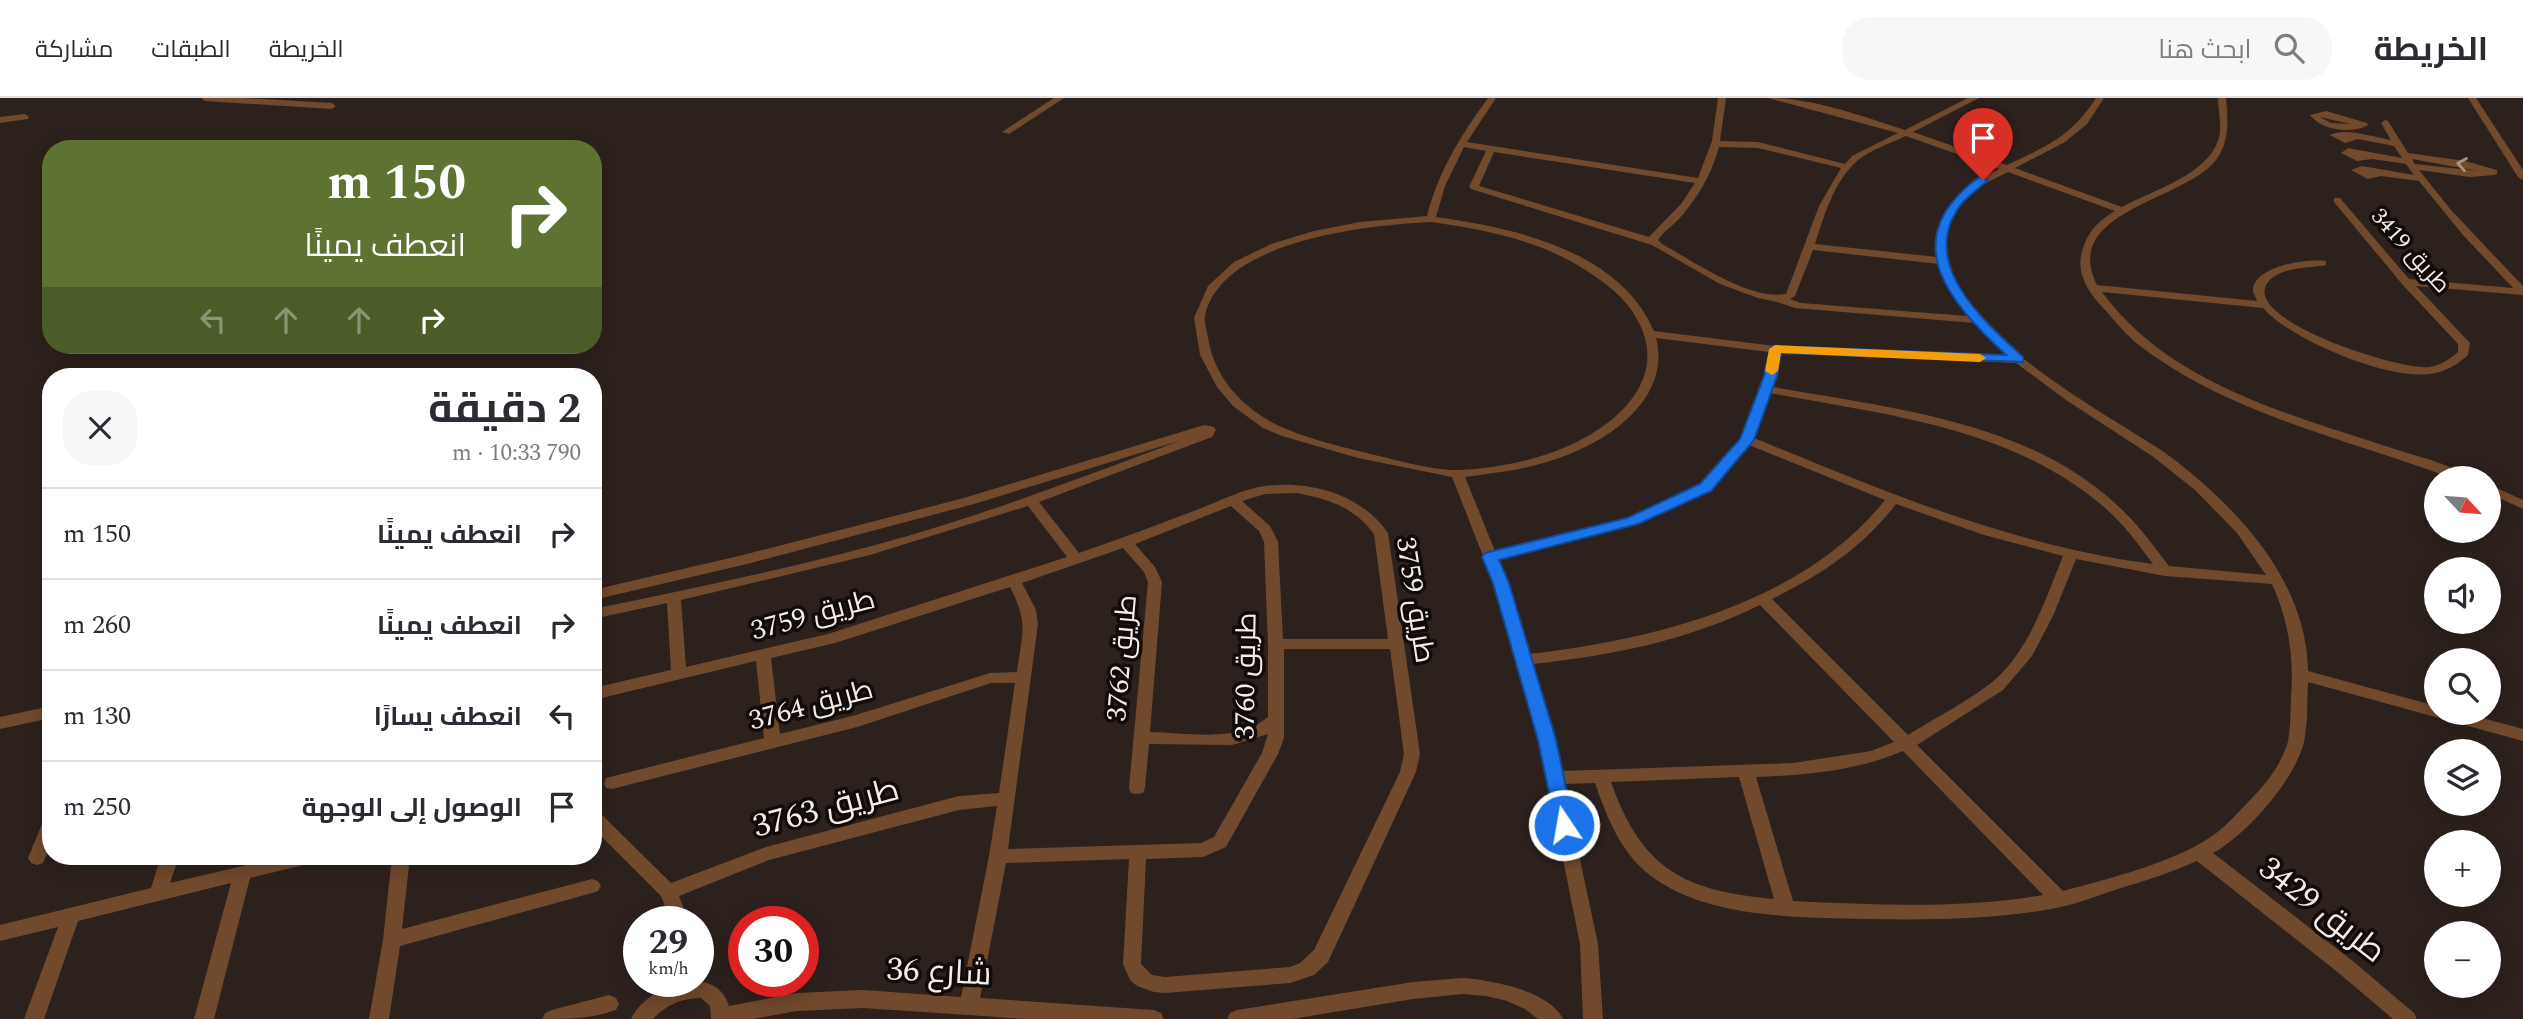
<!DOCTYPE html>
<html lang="ar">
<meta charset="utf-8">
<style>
:root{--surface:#fff;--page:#f7f7f7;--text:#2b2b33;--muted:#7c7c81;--line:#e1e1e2}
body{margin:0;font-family:Spectral,Cairo,serif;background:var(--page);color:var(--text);direction:rtl;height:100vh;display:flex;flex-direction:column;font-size:26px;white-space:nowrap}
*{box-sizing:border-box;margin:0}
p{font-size:23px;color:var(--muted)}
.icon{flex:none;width:38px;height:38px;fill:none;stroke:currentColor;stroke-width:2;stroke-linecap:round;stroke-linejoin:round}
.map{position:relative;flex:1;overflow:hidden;direction:ltr}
.sheet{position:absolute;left:42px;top:270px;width:560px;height:497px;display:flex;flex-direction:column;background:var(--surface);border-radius:28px;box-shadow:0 4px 18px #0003;direction:rtl}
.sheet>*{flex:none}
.guide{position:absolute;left:42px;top:42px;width:560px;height:214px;border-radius:28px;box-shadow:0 4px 18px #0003;direction:rtl;background:#5e7332;color:#fff;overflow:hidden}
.needle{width:46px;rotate:116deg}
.controls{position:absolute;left:2424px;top:368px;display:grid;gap:14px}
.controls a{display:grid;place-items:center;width:77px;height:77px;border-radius:50%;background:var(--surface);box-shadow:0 4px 18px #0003;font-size:35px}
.speed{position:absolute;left:623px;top:808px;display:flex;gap:14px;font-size:35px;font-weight:700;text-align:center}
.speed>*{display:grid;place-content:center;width:91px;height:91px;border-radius:50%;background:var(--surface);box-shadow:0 4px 18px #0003;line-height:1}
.speed small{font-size:18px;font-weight:400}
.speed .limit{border:10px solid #d22;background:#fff;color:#111}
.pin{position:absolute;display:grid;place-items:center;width:60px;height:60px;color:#fff;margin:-72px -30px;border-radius:50% 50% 50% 0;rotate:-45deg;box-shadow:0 0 7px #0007}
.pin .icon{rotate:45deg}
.me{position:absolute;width:77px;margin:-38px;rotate:348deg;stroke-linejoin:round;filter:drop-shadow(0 0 5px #0008)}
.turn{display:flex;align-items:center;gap:24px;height:147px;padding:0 21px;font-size:32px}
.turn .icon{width:91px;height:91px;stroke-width:2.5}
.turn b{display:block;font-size:49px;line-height:60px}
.lanes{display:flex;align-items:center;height:66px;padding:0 21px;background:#0003;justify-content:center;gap:35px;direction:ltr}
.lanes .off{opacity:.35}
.round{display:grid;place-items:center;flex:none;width:74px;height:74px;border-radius:28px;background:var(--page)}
.headline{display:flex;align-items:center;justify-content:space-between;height:119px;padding:0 21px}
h1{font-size:42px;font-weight:700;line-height:52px}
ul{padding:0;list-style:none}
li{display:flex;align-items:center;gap:21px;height:91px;padding:0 21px;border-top:2px solid var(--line)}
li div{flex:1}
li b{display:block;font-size:26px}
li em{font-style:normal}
header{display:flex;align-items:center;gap:42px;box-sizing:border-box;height:98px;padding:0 35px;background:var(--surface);border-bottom:2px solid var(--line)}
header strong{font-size:33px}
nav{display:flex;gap:38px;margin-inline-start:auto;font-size:24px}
.search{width:490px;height:63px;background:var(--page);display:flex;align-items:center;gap:18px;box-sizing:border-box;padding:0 24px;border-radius:28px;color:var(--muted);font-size:26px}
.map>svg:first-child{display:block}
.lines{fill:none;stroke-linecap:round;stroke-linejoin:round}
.street{fill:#71492d;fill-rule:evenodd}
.oneway{stroke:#ac9282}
.route{fill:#1a73e8;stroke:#114b97;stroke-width:2}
.slow{fill:#f59e0b}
.labels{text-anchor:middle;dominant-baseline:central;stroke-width:7;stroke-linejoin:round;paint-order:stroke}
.far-street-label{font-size:23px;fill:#f4ece9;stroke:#110c0a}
.street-label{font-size:28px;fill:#f4ece9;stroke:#110c0a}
.near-street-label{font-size:33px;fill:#f4ece9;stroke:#110c0a}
</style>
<header>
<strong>الخريطة</strong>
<div class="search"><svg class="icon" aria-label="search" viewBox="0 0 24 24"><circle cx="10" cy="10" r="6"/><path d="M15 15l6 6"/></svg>ابحث هنا</div>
<nav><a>الخريطة</a><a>الطبقات</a><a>مشاركة</a></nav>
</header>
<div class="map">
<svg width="2523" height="921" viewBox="0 0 2523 921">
<rect width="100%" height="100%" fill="#2d211d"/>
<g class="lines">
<g class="street">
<polygon points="201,0 245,0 332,5 336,8 332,11 205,3"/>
<polygon points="1054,0 1064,0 1009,36 1002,34"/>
<path d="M1488,0h8l-29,44 231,36 14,-37 6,-43h8l-6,43 38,1 87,22 7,-8 46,-23 -130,-35c46,0 93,18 137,32l63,-32h11l-66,34 94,33c40,-19 64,-28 89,-67h8l-17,26 -22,18 -50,26 107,39c31,-17 93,-34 98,-75 1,-11 -2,-23 -2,-34h8c2,22 4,43 -10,62 -32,41 -156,51 -119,125l160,16c-1,-4 -4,-7 -4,-11 1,-24 55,-32 73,-29v4c-18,4 -43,1 -57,16 -34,37 131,90 161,86 11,-2 20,-8 28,-15v-8l-56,-60 -68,-82v-4h6l69,81 104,9 -50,-53 -44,-54 -38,-5 -13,3 -17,-9 11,-4 52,9 -8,-11 -34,-5 -15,2 -16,-8 7,-5 54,10 -8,-12 -36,-7 -13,4 -15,-8c15,-8 43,2 61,5l-10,-17 4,-3 3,1 20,32 57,8 32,9v4l-3,1 -24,2 -51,-7 32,40 72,76v9l-107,-9 54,57 -2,12c-11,10 -23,17 -38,19 -43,6 -139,-34 -167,-66l-161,-16c66,90 182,121 283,154 21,7 70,19 85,32h-19c-106,-40 -225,-64 -316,-136 -10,-9 -20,-20 -29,-31 -14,-14 -29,-34 -25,-55 5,-22 14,-33 34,-45l-107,-39c-16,8 -33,16 -45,28 -9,10 -13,21 -15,33 -14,92 149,174 213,217 23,16 45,35 65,55 45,45 81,101 82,166l128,35v6h24l63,17v12l-215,-59c-1,20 0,41 -4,60 -9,38 -58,93 -91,111l141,109 60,51 3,6h-24l-53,-45 -143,-113c-27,12 -56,21 -85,30 -18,6 -36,13 -56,17 -62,12 -126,12 -190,11 -67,-2 -158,0 -215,-43 -30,-23 -44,-58 -56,-93l-31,1 34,160 5,75h-20l-3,-75 -41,-204 -45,-156 -42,-107 -94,-19 -76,-22 -19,-8 -30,-22 -16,-19 -17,-32 -6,-37 14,-32 26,-24 37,-18 43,-13 46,-9 67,-6c11,-44 34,-81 61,-118zM1906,38l93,33c-37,19 -68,41 -62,88l-122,-13c9,-28 19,-63 42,-83 13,-11 34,-18 49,-25zM1464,49l22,4 -17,36 2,2 181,56 68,39 38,14 19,4 18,6 179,15 33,33 -232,-10 -121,-15c-35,-81 -140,-103 -218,-114l9,-31zM1719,49l39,1 83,20 -22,38 -33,88c-36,7 -93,-33 -124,-50l-4,-4c5,-8 13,-13 20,-20 19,-21 34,-46 41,-73zM1494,54l201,31 -14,21 -32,33 -170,-51zM2412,61l66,12 -63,-7zM1431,124c56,8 108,18 156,49 15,10 31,21 42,36 50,66 -11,121 -73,144 -29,11 -65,18 -97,19 -25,1 -67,-11 -92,-17 -29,-7 -74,-18 -99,-33 -29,-17 -52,-43 -59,-77 -1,-8 -5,-19 -4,-27 16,-76 163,-91 226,-94zM1813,152l126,14 7,20 21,32 -166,-13 -11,-4 5,-3zM1656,240l113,14 -4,24 -24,63 -41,46 -72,33 -133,33 -30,-74c29,-4 57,-7 85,-16 54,-16 122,-60 106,-123zM1780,255l236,10 50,37 86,56 43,34 42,43 29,42 -97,-9c-16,-21 -32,-43 -52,-61 -92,-85 -226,-97 -344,-118zM1770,295c117,22 241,34 334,114 19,16 34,37 49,57 -140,-18 -270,-73 -399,-126zM1749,347l136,55c-82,103 -231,140 -356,154l-21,-70 -10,-25 140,-35 72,-33zM1896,406l88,31 79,21c-18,44 -34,96 -72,127 -26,20 -56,35 -83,52l-136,-136c50,-25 89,-50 124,-95zM2076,461l89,17 107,8c17,38 22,73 19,114 -1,14 0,29 -3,43 -5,21 -22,43 -37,58 -13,13 -24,27 -39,37 -34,25 -107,44 -149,55l-146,-146 86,-55 29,-34 21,-40zM1760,507l134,137 -23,9 -78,12 -231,8 -7,-31 -23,-76c79,-8 157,-24 228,-59zM1903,653l140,144c-82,14 -167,10 -250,6l-37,-124c51,-2 100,-6 147,-26zM1739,679l35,122c-89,-8 -132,-29 -163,-117z"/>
<polygon points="2468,0 2476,0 2523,72 2523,82 2518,79"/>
<path d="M2326,13l41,12 1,2c-16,9 -46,6 -58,-10zM2320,19l30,7 -19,-1z"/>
<polygon points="25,16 29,19 28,21 0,25 0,19"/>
<path d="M1204,327l10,2 2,3 -4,7 -173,65 40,51c41,-14 80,-29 120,-44 21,-8 43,-20 66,-23 45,-6 96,8 123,47l32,221 -4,18 -88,190 -14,13 -24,8 -125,10 -11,-1 -17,-6 -7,-6 -7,-16 6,-105 -123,4 -26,135 174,12 7,3 3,6h-137l-164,-11 -66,3 -44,8h-42l-1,-13 -9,-8c-19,0 -35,7 -48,21h-22c15,-33 84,-59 98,-13l68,-13 66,-3 98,7 28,-141 8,-50 -38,4 -190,50 -90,36 10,26h-18l-10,-26 -68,-68v-18l6,2 72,71 95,-36 193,-51 40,-3 16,-110h-24l-134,44 -245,62 -6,-1 -2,-5 2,-5 158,-40 -8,-77 -163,39v-12l78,-18 -4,-67 -74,16v-10c104,-21 208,-43 311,-72 93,-27 184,-62 275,-96l-205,63 -227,60 -154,36v-10l154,-36 217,-56zM1297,395c31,6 57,14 77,41l14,105h-105l-5,-97 -8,-16 -28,-25 23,-7zM1028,408l39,51 -239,77 -142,33 -5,-67 189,-45zM1231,408l28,25 5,11 4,102v73c-31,26 -80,16 -118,15l12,-150 -7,-15 -20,-23zM1123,450l21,24 4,10 -19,206 2,5 6,1 6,-1 2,-5 4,-44 83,1 36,-11 -6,19 -48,84 -13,6 -193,6 30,-225 -2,-14 -14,-27zM1010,489c19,37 12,46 7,85l-27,1 -134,42 -76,19 -9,-76 64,-15zM1284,551h106l14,105 -4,18 -86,178 -14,13 -10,4 -125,10 -13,-2 -11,-11 5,-105 57,-2 23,-10 52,-93 6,-16z"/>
<polygon points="2488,386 2523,402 2523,411 2488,395"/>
<polygon points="51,608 51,620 0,631 0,619"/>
<path d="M51,719c0,17 0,30 -8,46l-6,2 -6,-2 -3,-5 14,-34 3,-5z"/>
<polygon points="161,758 179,758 170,785 284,758 321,758 318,763 312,765 250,780 214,921 194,921 231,785 78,823 44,921 24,921 58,829 0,843 0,827 151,790"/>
<polygon points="392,758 410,758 402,831 592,781 598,783 601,788 598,793 592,795 400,848 389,921 369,921 383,842"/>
<path d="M1462,880c29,2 87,12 101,41h-25l-13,-10 -18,-8 -21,-5 -24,-2 -49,5 -121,20h-65l3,-6 7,-3 176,-28z"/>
<path d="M609,897l7,3 3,6 -3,6c-25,9 -48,9 -74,9l3,-6 7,-3z"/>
</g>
</g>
<defs><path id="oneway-chevron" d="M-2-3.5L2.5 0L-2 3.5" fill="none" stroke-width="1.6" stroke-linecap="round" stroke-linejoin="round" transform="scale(1.75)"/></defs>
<use class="oneway" href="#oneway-chevron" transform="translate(2462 66) rotate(-170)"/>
<path class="route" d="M1979,79l9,3c-10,10 -23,17 -31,30 -36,57 28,112 66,147v5l-242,-9 -4,23 -23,64 -43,51 -73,33 -139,36 10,23 47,157 18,85 -3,6 -7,2 -7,-2 -19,-91 -45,-157 -11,-26 3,-4 142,-35 73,-34 40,-45 24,-63 7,-30 235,9c-58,-54 -111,-116 -27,-178z"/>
<polygon class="slow" points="1775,247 1980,256 1986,260 1980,264 1781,255 1778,273 1772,277 1765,273 1769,251"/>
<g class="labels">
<g class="far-street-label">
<text transform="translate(2410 153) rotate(48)">طريق 3419</text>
</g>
<g class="street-label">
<text transform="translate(1415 502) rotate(81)">طريق 3759</text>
<text transform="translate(813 517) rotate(-15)">طريق 3759</text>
<text transform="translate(1122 560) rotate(-85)">طريق 3762</text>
<text transform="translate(1246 578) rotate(-89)">طريق 3760</text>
<text transform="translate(811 607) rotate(-15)">طريق 3764</text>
</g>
<g class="near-street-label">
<text transform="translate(826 710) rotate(-15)">طريق 3763</text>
<text transform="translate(2322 812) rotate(38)">طريق 3429</text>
<text transform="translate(939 874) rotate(3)">شارع 36</text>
</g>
</g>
</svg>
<div class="controls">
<a><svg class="needle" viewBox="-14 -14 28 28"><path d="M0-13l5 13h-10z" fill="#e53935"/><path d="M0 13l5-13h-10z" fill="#7c7c81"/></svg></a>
<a><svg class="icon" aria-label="sound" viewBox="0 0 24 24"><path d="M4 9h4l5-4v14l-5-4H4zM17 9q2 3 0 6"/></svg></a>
<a><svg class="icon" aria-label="search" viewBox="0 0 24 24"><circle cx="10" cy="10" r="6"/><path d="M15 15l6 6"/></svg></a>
<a><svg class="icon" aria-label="layers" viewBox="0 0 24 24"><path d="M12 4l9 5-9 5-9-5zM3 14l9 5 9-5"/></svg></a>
<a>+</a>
<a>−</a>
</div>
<div class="speed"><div>29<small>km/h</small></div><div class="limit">30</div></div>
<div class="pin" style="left:1983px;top:82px;background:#d93025"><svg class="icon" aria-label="arrive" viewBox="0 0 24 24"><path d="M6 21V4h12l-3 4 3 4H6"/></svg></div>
<svg class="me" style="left:1564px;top:727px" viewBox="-20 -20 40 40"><circle r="17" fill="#1a73e8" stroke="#fff" stroke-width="3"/><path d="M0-11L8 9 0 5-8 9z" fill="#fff"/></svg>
<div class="guide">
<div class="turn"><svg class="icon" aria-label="right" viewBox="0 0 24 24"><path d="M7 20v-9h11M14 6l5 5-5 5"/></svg><div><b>150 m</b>انعطف يمينًا</div></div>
<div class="lanes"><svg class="icon off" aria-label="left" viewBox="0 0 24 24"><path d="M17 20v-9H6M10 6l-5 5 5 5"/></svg><svg class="icon off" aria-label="ahead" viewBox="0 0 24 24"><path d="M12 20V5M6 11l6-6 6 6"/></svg><svg class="icon off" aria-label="ahead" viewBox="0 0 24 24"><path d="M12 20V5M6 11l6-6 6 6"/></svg><svg class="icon" aria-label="right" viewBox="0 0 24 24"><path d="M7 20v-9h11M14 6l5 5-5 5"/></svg></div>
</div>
<section class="sheet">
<div class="headline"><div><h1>2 دقيقة</h1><p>790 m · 10:33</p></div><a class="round"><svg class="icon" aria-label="close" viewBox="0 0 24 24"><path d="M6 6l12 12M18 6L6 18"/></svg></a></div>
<ul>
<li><svg class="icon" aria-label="right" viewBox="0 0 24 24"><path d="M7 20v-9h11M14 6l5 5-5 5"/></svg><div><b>انعطف يمينًا</b></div><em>150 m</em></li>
<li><svg class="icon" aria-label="right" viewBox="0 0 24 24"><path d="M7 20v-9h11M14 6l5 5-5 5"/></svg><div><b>انعطف يمينًا</b></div><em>260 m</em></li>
<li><svg class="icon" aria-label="left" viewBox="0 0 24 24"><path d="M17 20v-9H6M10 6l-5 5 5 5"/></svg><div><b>انعطف يسارًا</b></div><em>130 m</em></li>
<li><svg class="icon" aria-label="arrive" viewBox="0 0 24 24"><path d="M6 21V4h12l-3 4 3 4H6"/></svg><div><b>الوصول إلى الوجهة</b></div><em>250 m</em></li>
</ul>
</section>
</div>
